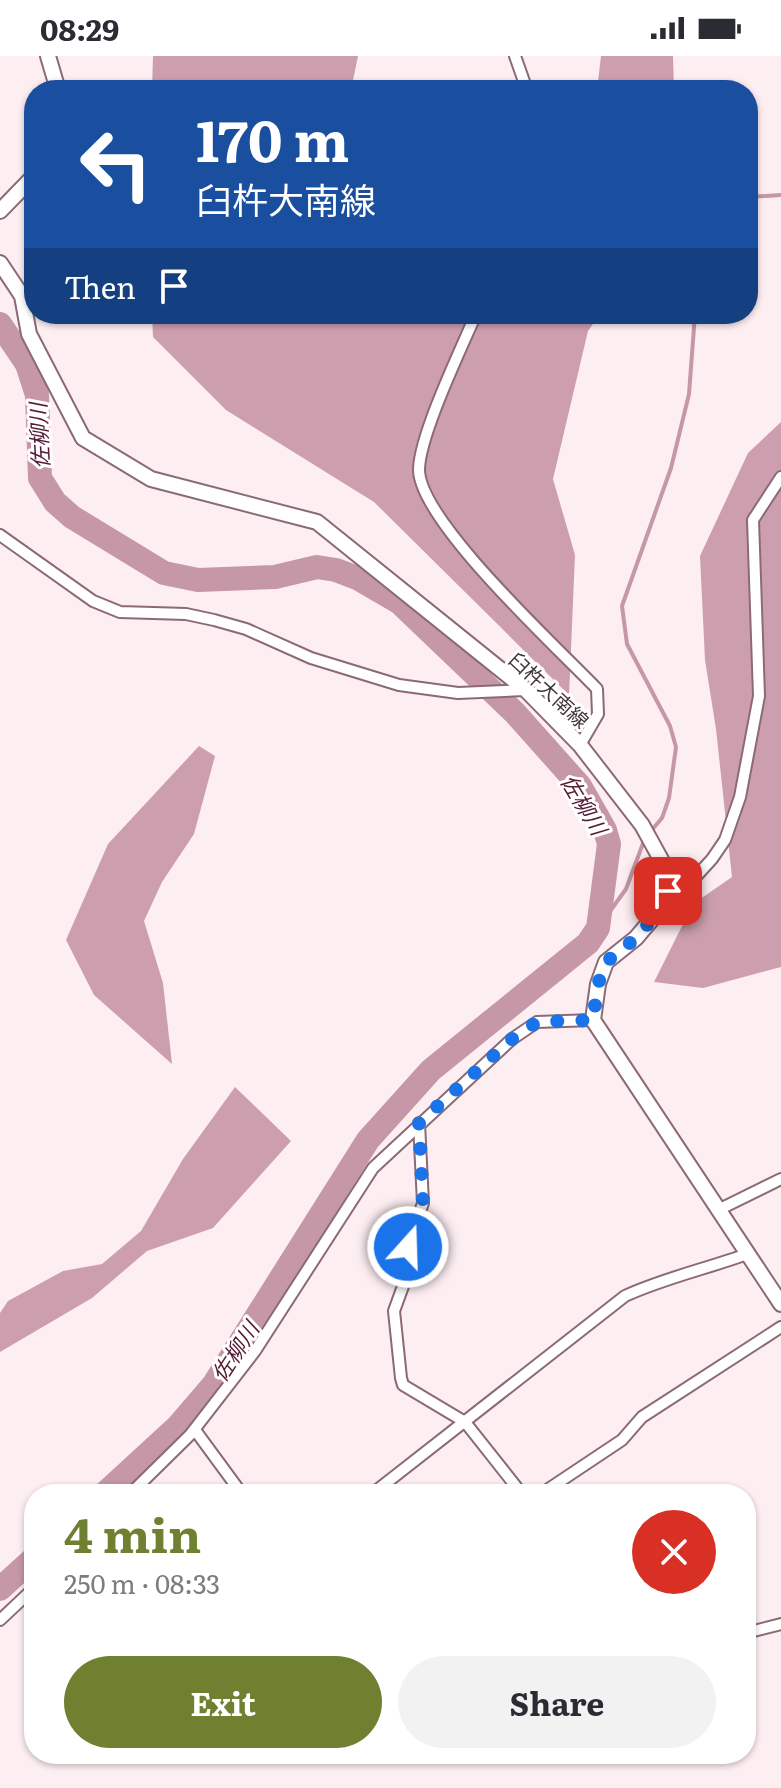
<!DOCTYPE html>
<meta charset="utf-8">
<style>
:root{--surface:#fff;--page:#f2f2f3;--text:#2b2b33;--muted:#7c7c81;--accent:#6f8030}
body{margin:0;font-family:Literata,"Noto Sans JP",serif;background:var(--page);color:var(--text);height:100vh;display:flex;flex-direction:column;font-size:30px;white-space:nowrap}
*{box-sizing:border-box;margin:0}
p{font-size:26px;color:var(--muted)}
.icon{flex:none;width:44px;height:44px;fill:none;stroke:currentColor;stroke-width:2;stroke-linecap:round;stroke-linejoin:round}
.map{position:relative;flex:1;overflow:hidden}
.sheet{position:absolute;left:24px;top:1428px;width:732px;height:280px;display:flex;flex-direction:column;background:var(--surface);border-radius:32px;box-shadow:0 2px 6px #0004}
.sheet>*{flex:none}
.banner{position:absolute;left:24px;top:24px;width:734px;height:244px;border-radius:32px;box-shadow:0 2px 6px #0004;background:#1a4fa0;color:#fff;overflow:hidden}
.pin{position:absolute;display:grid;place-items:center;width:68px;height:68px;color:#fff;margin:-34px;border-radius:16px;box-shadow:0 4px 12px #0006}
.me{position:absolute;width:88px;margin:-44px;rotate:20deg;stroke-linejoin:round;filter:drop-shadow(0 0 6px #0008)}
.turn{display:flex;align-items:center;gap:28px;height:168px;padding:0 40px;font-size:36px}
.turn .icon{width:104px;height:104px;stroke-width:2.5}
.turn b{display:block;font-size:56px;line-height:68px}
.then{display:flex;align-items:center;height:76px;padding:0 40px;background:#0003;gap:16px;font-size:30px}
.round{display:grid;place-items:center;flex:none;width:84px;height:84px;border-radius:42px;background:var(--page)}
.summary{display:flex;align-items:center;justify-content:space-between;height:136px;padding:0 40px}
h1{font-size:48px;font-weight:700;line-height:60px;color:var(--accent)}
.button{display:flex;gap:16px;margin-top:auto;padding:16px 40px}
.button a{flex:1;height:92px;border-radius:48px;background:var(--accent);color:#fff;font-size:32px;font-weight:700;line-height:92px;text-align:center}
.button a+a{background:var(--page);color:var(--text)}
.status{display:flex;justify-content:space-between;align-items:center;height:56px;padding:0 40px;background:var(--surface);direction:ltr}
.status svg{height:22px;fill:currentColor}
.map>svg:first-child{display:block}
.forest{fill:#cd9fae}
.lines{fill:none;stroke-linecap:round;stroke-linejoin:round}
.stream{stroke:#c597a7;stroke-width:4}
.river{stroke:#c597a7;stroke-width:24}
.street-casing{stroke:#8b6a75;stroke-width:14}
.secondary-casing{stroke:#8b6a75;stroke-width:18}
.street{stroke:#fff;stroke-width:10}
.secondary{stroke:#fff;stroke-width:14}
.route{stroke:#1a73e8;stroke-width:14;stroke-dasharray:0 25.2}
.labels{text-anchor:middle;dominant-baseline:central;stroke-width:6;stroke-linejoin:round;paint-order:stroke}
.street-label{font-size:20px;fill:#433439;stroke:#fff}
.water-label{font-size:22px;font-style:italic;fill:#551c34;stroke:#fff}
</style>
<div class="status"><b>08:29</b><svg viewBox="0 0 49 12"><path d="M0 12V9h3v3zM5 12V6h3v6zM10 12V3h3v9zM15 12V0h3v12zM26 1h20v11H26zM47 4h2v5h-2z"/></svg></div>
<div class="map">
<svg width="781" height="1732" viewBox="0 0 781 1732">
<rect width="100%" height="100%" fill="#fdeef2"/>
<g class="forest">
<polygon points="153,0 358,0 351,34 152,34"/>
<polygon points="601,0 673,0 674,34 597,34"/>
<polygon points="152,258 600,258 588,275 553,423 575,499 569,639 374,446 226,354 153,281"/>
<polygon points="781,366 781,911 703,932 654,926 693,848 732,821 716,673 705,604 700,500 748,397"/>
<polygon points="199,690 215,700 194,778 162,826 144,865 163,927 172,1008 94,939 66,884 108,788"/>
<polygon points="235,1031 291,1085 213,1172 147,1195 92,1242 0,1296 0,1257 8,1245 63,1215 102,1208 141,1175 183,1103"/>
</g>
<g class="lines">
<g class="stream">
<polyline points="748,141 781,139"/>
<polyline points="651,775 662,762 669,742 676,691 670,670 627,588 622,550 671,412 689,338 695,258"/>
<polyline points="598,872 626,833 645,782"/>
</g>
<g class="river">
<polyline points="0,268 27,308 37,339 40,422 55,446 72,461 164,517 198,524 275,521 317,511 336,514 357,522 400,547 515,657 580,730 605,774 609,788 598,872 588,887 431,1014 368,1084 214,1328 178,1370 104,1438"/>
<polyline points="0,1533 34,1502"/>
</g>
<g class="street-casing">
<g id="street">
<polyline points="515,0 527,34"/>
<path d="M476,258c-15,35 -56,120 -57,155 -1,51 140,180 178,220l1,25 -18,31"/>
<polyline points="0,479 93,545 120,556 186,558 214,564 246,573 311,602 399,629 458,637 524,634"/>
<polyline points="668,835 691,826 712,803 725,784 740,741 759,640 753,464 781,421"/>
<polyline points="419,1067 423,1147 408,1191 411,1202 406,1222 394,1255 401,1322 403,1329 465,1366 522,1438"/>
<polyline points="718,1154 781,1123"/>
<polyline points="195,1374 242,1438"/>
<polyline points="130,1438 190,1379 255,1295 373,1112 512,983 537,966 593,964"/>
<path d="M372,1438l253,-198c39,-18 81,-27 122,-42"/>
<polyline points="541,1438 622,1384 642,1361 781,1271"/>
<polyline points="0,1564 34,1532"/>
<polyline points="746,1577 781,1568"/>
<polyline points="161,1698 167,1698"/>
</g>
</g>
<g class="secondary-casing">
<g id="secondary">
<polyline points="48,0 58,34"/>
<polyline points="0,155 34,120"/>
<polyline points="0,207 22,240 29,278 83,382 151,423 317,466 526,634 580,689 642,769 670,820 658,856 636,882 606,906 598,928 593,964 781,1248"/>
</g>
</g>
<use href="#street" class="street"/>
<use href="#secondary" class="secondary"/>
</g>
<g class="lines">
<polyline class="route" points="408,1191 423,1147 419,1067 512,983 537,966 593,964 598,928 606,906 636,882 658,856 668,835"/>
</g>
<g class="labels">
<g class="street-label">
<text transform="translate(550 633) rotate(43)">臼杵大南線</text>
</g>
<g class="water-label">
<text transform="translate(38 380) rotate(-93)">佐柳川</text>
<text transform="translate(585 748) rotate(59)">佐柳川</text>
<text transform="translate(234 1295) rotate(-57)">佐柳川</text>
</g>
</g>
</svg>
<div class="pin" style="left:668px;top:835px;background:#d93025"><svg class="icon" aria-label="arrive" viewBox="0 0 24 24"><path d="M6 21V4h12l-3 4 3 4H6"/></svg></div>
<svg class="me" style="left:408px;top:1191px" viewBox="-20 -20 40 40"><circle r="17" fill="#1a73e8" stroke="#fff" stroke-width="3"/><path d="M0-11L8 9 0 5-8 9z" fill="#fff"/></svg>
<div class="banner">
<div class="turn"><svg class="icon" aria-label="left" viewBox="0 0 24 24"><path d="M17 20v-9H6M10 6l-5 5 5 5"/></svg><div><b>170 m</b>臼杵大南線</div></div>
<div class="then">Then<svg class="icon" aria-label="arrive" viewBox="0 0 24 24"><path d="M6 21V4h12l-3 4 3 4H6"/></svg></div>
</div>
<section class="sheet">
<div class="summary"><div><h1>4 min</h1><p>250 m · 08:33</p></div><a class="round" style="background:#d93025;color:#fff"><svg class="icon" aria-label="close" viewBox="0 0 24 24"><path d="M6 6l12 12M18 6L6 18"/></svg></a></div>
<div class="button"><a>Exit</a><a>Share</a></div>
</section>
</div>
